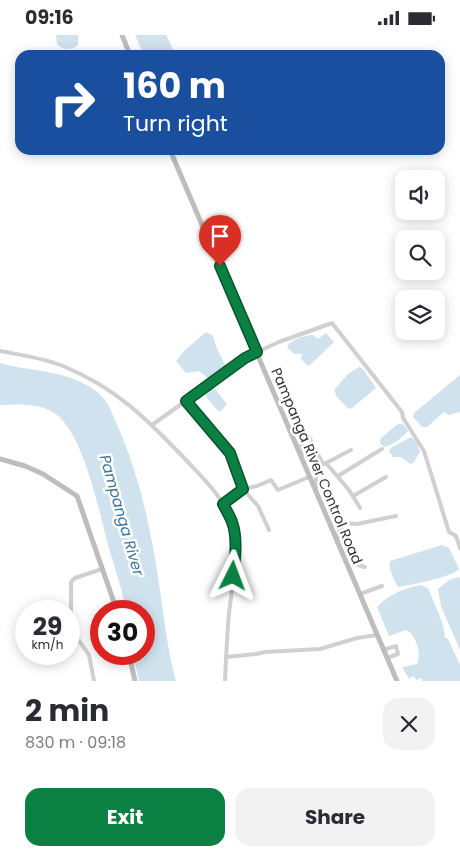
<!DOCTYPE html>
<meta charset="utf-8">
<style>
:root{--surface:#fff;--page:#f2f2f3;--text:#2b2b33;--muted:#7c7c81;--accent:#0b8043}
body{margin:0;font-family:Poppins,sans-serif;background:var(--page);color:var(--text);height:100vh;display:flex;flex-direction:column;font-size:19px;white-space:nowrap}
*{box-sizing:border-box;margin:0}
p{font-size:16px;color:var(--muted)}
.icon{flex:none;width:28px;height:28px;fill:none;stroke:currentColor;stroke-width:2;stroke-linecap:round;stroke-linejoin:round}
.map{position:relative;height:646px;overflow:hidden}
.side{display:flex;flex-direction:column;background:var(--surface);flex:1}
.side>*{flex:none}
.top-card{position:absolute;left:15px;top:15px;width:430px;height:105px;border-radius:15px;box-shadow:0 2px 12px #0003;background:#1a4fa0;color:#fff;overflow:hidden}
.buttons{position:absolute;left:395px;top:135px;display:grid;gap:10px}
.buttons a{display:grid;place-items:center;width:50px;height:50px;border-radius:10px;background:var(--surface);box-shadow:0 2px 12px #0003;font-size:25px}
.speed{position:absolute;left:15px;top:565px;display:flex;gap:10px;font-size:25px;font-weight:700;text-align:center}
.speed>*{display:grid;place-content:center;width:65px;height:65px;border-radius:50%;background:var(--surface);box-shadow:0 2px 12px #0003;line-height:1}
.speed small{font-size:12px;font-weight:400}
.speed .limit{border:8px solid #d22;background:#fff;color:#111}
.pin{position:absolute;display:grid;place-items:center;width:42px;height:42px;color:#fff;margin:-51px -21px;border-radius:50% 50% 50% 0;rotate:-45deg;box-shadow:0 0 5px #0007}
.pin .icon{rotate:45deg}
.me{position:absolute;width:55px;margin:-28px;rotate:3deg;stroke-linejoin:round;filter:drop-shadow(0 0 4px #0008)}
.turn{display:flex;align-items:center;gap:18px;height:105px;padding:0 25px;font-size:22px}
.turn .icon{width:65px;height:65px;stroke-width:2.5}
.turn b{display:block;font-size:35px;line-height:42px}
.round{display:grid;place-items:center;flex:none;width:52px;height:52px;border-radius:15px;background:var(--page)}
.headline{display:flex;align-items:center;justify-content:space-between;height:85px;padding:0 25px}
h1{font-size:30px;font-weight:700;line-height:38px}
.primary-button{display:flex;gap:10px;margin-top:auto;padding:10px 25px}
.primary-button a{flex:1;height:58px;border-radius:15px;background:var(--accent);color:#fff;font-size:20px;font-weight:700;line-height:58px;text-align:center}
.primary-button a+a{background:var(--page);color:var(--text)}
.status{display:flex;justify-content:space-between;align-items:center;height:35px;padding:0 25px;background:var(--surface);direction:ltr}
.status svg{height:14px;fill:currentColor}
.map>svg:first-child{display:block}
.water{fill:#cfe2ee}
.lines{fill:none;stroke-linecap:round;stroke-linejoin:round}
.street{stroke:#d0d0d0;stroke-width:4}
.secondary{stroke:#bdbdbd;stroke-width:5}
.route-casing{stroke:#07532c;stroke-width:12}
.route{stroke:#0b8043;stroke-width:9}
.labels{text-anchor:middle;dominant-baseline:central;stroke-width:5;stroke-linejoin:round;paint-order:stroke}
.street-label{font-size:14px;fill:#333;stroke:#fff}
.water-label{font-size:15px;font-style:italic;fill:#3f7597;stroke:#fff}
</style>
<div class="status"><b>09:16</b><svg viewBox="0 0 49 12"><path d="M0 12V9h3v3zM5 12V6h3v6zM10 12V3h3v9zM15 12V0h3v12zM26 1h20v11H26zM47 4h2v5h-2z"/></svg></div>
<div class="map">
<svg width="460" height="646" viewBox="0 0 460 646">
<rect width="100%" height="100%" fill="#fff"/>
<g class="water">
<path d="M56,0h22v10c-6,5 -15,6 -21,-1z"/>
<polygon points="135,0 166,0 176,20 144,20"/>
<polygon points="206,297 213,301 217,314 226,331 224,335 209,344 199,336 186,338 176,326 184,316"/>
<path d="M326,298l8,9 -24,23h-3l-6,-6 1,-5h-8l-7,-7c3,-7 18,-12 26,-12l5,4z"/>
<path d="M0,328c32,9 70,7 97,29 12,9 15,22 21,35 22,50 33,103 41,157 5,32 8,65 17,97h-37l-6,-27h11v-43h-18c-4,-24 -13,-47 -19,-70 -9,-34 -23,-105 -51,-127 -15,-11 -38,-10 -56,-9z"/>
<polygon points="359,332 363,334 376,353 352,373 349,374 337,362 334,355 348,339"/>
<polygon points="460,340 460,377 449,380 444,377 427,392 422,392 413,382 414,378"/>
<polygon points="211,354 215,354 227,369 221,376 218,376 206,362 206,358"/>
<path d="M398,389h5l5,7c-6,7 -15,14 -24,16l-4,-4v-4z"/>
<polygon points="411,402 416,406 420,417 413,428 410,429 401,422 393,422 389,416 392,412"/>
<path d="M442,510l7,3 10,21c-7,8 -48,16 -61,18 -4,-8 -10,-17 -8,-26z"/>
<polygon points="458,542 460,543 460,615 441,571 438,554 449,545"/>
<path d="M420,550l8,3 14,34 3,13 -1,2 4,2 12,26v16h-38l-1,-3 -4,2 -4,-4 -4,3 -7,-12 15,-3c5,-10 -1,-30 -11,-34l-17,6 -12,-29c12,-13 26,-18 43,-22z"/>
</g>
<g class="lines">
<g class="street">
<path d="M0,316c20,4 44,7 63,15 53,22 83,52 122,93 17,18 39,39 47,63 8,23 0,66 -3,91 -2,23 -3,45 -4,68"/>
<polyline points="186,366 230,417 243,454 258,471 269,495"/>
<polyline points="152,390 250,320 279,307 332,288 402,377 403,383 424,416 449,497 456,501 460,513"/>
<polyline points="302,420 301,408 305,403 309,402 323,429"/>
<polyline points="326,428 351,415"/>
<polyline points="338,441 382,414"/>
<polyline points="316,454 316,440 321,430 326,428 349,455 360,473"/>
<polyline points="353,461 386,442"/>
<polyline points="223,469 243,454 257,451 271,445 278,455 309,442"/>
<polyline points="341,493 358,530 365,532"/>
<polyline points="337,507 339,496 343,491 347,488 357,489 396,481"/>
<polyline points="360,559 382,551"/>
<polyline points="383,615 396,611 398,619 387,623"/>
<polyline points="226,622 256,619 265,617 320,614 357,603 377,600"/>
<polyline points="94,646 89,620 73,597 71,592 71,547 75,543 102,534"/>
</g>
<g class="secondary">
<polyline points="122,0 130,20"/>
<polyline points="170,115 397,646"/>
<polyline points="0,424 25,431 43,439 77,461 117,576"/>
<polyline points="129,619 135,646"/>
</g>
</g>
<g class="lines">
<g class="route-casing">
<path id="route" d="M220,231l37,86 -12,6 -59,43 44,52 13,36 -20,15c3,6 7,12 9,18 6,16 3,38 1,54"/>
</g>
<use href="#route" class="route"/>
</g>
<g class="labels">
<g class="street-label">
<text transform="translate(317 431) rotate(67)">Pampanga River Control Road</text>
</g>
<g class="water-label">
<text transform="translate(122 480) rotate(74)">Pampanga River</text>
</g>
</g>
</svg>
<div class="buttons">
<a><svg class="icon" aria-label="sound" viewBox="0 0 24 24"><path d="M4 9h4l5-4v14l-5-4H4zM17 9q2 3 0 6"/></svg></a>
<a><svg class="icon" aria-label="search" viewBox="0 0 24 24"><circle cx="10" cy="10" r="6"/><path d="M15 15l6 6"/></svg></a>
<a><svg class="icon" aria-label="layers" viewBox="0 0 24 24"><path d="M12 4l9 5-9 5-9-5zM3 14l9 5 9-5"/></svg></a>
</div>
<div class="speed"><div>29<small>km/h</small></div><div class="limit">30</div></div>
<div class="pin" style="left:220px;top:231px;background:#d93025"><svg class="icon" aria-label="arrive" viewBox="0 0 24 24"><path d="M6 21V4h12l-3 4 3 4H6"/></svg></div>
<svg class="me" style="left:233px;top:541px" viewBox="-20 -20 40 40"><path d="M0-17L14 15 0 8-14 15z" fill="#0b8043" stroke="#fff" stroke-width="4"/></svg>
<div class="top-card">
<div class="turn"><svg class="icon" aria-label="right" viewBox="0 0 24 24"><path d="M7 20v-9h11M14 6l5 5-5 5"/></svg><div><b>160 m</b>Turn right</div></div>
</div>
</div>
<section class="side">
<div class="headline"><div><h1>2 min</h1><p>830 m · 09:18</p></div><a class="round"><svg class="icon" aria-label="close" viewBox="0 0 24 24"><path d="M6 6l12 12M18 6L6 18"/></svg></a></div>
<div class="primary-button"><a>Exit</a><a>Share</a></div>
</section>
